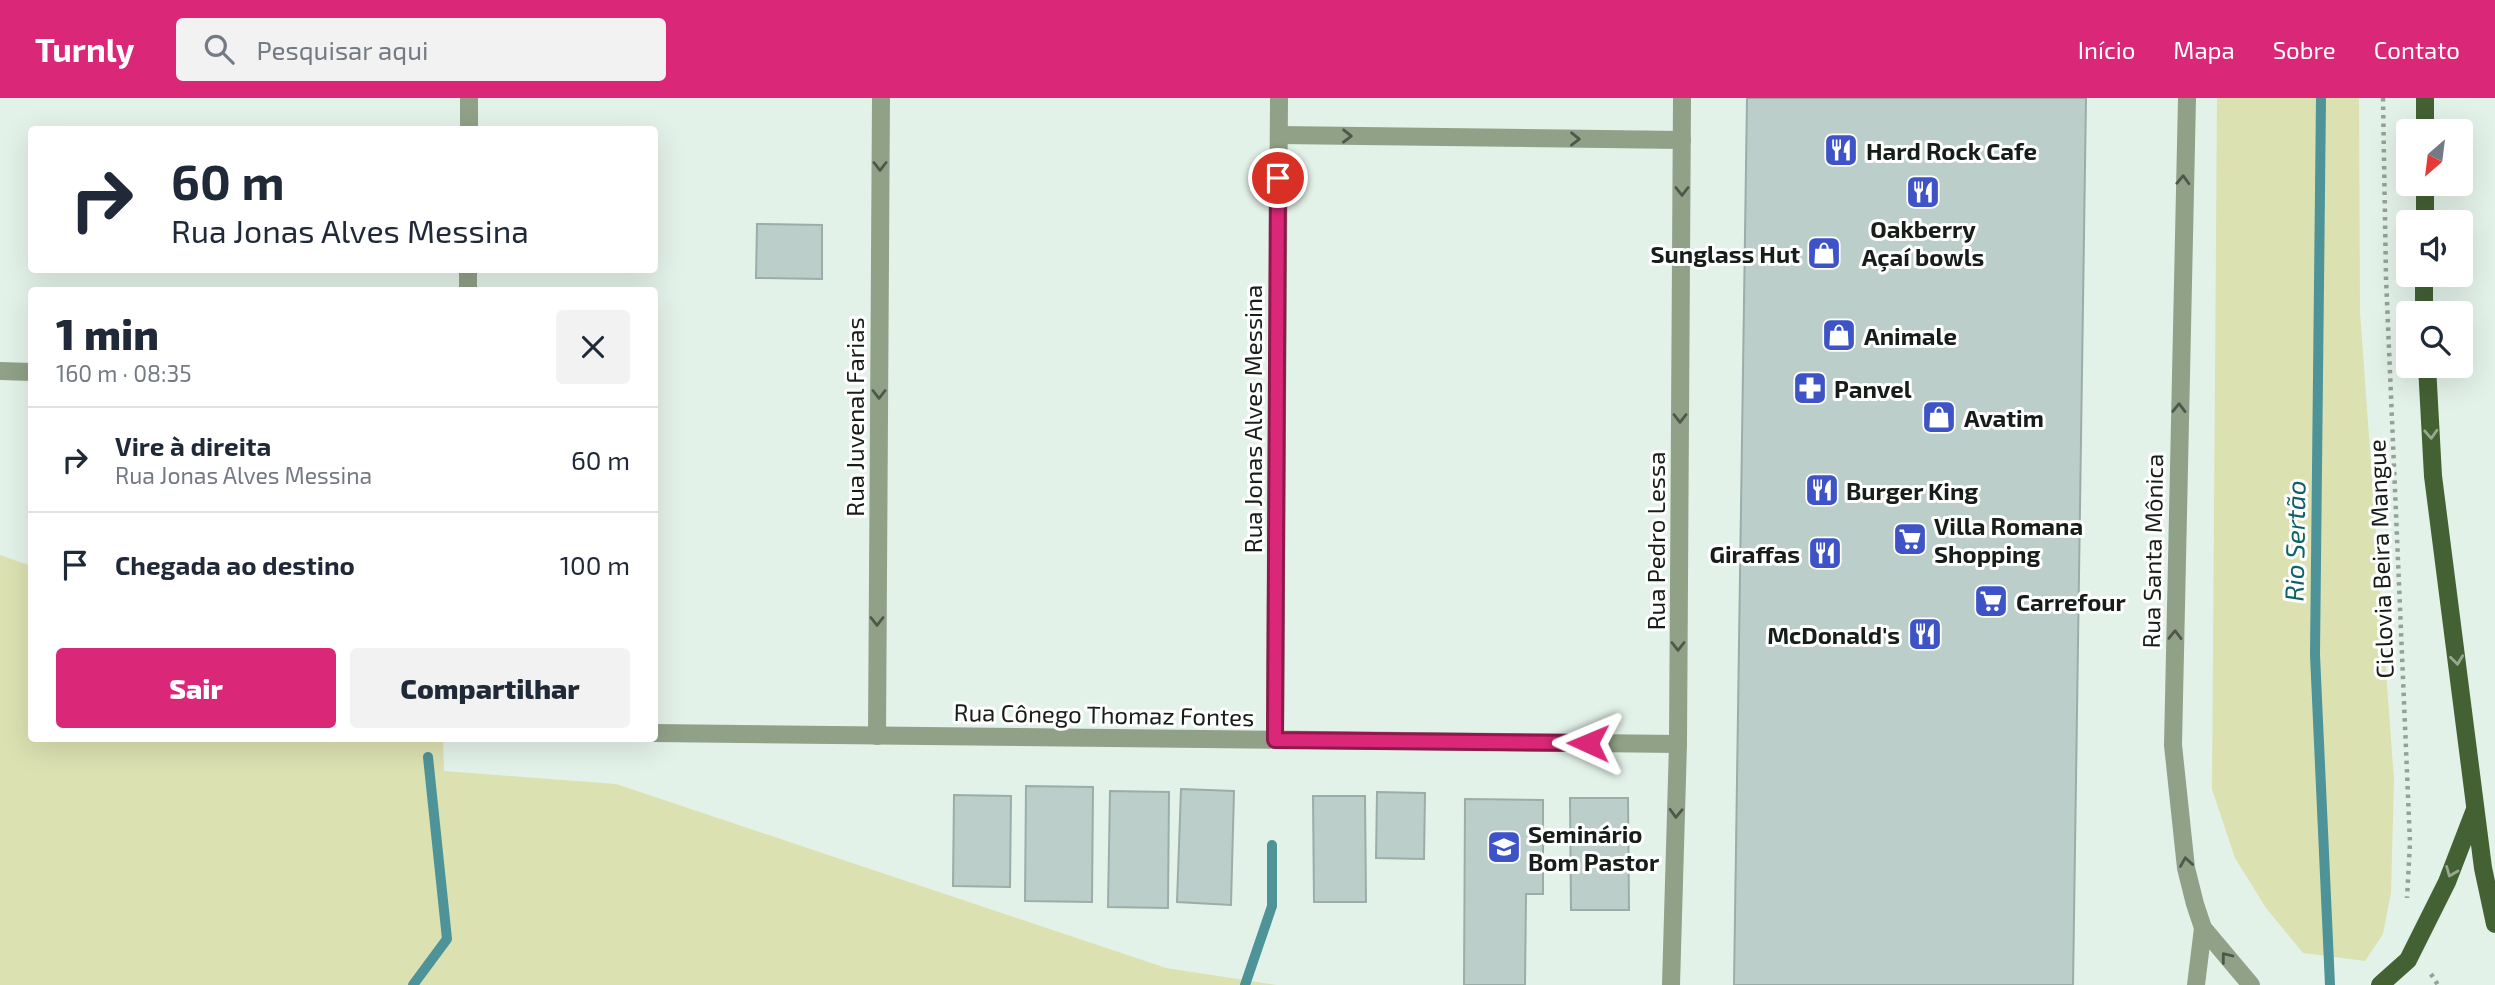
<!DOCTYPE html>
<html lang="pt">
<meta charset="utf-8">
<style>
:root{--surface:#fff;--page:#f2f2f3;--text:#1f2937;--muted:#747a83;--line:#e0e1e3;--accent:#db2777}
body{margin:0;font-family:"Exo 2",sans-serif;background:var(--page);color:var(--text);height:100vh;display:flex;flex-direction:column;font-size:26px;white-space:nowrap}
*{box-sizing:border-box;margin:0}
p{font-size:23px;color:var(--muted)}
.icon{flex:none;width:38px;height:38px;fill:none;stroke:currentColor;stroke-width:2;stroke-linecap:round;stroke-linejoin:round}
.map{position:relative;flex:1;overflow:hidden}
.sheet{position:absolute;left:28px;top:189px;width:630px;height:455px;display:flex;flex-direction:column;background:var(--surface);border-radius:7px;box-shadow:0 7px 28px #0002}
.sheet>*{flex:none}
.top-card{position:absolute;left:28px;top:28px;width:630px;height:147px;border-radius:7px;box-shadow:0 7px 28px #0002;background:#fff;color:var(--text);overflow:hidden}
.needle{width:46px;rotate:208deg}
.buttons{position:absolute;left:2396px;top:21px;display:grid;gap:14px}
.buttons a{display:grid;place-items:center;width:77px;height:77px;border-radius:7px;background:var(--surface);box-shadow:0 7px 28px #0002;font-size:35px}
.pin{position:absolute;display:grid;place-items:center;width:60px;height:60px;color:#fff;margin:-30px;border:4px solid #fff;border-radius:50%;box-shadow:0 2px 7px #0007}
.me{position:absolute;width:77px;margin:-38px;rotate:271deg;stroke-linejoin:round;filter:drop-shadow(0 0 5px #0008)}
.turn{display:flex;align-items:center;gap:24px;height:147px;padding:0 28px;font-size:32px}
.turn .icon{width:91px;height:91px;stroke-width:2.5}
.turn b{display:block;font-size:49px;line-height:60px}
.round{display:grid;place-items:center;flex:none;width:74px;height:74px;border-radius:7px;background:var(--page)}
.headline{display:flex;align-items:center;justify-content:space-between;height:119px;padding:0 28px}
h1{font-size:42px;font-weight:800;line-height:52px}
.action{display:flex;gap:14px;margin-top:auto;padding:14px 28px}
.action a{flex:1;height:80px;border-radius:7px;background:var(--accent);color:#fff;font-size:28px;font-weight:800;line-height:80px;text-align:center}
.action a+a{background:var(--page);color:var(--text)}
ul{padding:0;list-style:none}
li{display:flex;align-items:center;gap:21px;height:105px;padding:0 28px;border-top:2px solid var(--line)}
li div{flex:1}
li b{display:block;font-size:26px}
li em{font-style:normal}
header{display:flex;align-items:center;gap:42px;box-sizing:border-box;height:98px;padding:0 35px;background:var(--accent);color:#fff}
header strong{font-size:33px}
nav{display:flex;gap:38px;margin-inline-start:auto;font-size:24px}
.search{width:490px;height:63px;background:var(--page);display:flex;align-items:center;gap:18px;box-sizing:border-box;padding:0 24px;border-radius:7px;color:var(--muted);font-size:26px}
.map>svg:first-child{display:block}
.green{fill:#dce1b2}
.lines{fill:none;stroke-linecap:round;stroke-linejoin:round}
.stream{stroke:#4d9398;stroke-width:10}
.building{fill:#bcceca;stroke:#9bada8;stroke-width:2}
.path{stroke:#94a099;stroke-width:4.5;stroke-dasharray:3.5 5;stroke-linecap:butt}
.minor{stroke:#90a187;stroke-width:18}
.tertiary{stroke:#90a187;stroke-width:18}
.primary{stroke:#436133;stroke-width:18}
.oneway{stroke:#4d584a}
.oneway2{stroke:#98a88f}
.route-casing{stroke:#8e194d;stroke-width:18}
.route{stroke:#db2777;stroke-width:12}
.labels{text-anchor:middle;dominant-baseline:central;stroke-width:6;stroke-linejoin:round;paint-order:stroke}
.poi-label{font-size:24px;font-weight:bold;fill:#171d19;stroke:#fff;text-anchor:start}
.street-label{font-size:24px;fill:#171d19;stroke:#fff}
.water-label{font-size:26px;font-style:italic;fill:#0d6268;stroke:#fff}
</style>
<header>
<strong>Turnly</strong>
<div class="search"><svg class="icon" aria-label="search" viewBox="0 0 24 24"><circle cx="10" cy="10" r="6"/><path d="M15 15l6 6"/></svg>Pesquisar aqui</div>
<nav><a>Início</a><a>Mapa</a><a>Sobre</a><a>Contato</a></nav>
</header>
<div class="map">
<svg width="2495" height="887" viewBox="0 0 2495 887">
<rect width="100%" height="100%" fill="#e3f2e9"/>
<g class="green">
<polygon points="2217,0 2359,0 2360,214 2394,682 2391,795 2383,836 2365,863 2303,855 2266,810 2235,760 2212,691"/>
<polygon points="0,457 31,468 32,640 443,641 444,673 616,686 1166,870 1277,887 0,887"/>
</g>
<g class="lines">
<g class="stream">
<polyline points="2321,0 2315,557 2330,887"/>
<polyline points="413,887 447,841 428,659"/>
<polyline points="1245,887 1272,808 1272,747"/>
</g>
</g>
<g class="building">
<polygon points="1747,0 2086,0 2073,887 1734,887"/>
<polygon points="757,126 822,127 822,181 756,180"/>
<polygon points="1026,688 1093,689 1092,804 1025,803"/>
<polygon points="1181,691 1234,693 1231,807 1177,804"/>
<polygon points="1110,693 1169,694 1168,810 1108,809"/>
<polygon points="1377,694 1425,695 1424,761 1376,760"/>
<polygon points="954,697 1011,698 1010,789 953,788"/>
<polygon points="1313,698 1365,698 1366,804 1314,804"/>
<polygon points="1570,700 1628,700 1629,812 1571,812"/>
<polygon points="1465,701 1543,702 1543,796 1526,796 1525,887 1464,887"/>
</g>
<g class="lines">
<g class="path">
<polyline points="2383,0 2386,180 2410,745 2407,800"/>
<polyline points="2431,876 2438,887"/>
</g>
<g class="minor">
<polyline points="469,32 469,0"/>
<polyline points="1279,37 1682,42"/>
<polyline points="468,192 468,172"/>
<polyline points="0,273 32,274"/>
<polyline points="654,635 1678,646"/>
<polyline points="877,638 881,0"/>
<polyline points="1275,642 1279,0"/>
</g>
<g class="tertiary">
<polyline points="2187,0 2173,647 2186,770 2195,806 2203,830 2251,887"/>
<polyline points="1671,887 1678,646 1682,0"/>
<polyline points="2196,887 2203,830"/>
</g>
<g class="primary">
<polyline points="2425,33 2425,0"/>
<polyline points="2425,124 2425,86"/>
<polyline points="2424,215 2424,177"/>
<polyline points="2427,268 2433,378 2483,770 2495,826"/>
<polyline points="2380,887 2408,862 2447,784 2474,714"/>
</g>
</g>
<defs><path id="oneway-chevron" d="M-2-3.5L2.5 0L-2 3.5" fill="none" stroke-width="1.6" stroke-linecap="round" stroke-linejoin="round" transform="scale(1.75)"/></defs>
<g class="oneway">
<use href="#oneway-chevron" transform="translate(1347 38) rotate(1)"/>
<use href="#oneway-chevron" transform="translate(1575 41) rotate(1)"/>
<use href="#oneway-chevron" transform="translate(880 68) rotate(90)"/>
<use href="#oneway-chevron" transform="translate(2183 82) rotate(-88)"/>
<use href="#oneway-chevron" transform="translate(1682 93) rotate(90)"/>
<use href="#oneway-chevron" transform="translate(879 296) rotate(90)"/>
<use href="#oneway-chevron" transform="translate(2179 310) rotate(-89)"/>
<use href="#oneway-chevron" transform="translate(1680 320) rotate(90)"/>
<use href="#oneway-chevron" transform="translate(877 523) rotate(90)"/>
<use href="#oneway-chevron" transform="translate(2175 537) rotate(-89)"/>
<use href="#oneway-chevron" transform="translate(1678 548) rotate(90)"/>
<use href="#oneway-chevron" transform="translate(1676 715) rotate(92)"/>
<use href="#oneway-chevron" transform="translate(2186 764) rotate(-99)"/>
<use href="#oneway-chevron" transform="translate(2226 859) rotate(-128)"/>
</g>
<g class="oneway2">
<use href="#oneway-chevron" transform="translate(2431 336) rotate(87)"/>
<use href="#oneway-chevron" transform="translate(2457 562) rotate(83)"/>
<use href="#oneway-chevron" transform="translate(2451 774) rotate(112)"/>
</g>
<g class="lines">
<g class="route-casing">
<polyline id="route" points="1278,80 1275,642 1588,645"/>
</g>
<use href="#route" class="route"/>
</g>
<defs>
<g id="restaurant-square" transform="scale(1.75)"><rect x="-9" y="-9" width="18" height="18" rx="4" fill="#3d53c6" stroke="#fff"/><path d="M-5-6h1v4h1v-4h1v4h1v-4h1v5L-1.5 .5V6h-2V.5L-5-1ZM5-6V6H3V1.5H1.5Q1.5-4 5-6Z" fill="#fff"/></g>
<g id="shop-square" transform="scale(1.75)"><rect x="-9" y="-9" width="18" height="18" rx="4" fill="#3d53c6" stroke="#fff"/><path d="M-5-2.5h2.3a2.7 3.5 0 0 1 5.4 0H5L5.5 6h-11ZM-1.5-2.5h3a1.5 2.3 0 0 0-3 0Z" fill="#fff"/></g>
<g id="pharmacy-square" transform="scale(1.75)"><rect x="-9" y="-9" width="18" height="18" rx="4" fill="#3d53c6" stroke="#fff"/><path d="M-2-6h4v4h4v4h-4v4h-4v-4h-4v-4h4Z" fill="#fff"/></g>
<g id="supermarket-square" transform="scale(1.75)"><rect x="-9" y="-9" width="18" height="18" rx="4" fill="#3d53c6" stroke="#fff"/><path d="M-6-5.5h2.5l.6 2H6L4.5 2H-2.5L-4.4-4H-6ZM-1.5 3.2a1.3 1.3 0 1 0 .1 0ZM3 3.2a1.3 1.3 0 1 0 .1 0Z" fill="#fff"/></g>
<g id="university-square" transform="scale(1.75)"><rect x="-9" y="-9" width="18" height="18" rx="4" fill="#3d53c6" stroke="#fff"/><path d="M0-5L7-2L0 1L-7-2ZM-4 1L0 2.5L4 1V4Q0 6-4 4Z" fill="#fff"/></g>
</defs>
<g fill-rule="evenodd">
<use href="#restaurant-square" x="1841" y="52"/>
<use href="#restaurant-square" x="1923" y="94"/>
<use href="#shop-square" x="1824" y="155"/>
<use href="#shop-square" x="1839" y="237"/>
<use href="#pharmacy-square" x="1810" y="290"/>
<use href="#shop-square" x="1939" y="319"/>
<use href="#restaurant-square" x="1822" y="392"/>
<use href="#supermarket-square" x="1910" y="441"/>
<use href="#restaurant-square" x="1825" y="455"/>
<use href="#supermarket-square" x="1991" y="503"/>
<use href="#restaurant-square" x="1925" y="536"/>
<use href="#university-square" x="1504" y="749"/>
</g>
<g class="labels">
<g class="poi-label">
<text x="1866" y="52">Hard Rock Cafe</text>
<text x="1923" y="130" text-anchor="middle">Oakberry<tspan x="1923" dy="28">Açaí bowls</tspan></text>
<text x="1800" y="155" text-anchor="end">Sunglass Hut</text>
<text x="1864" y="237">Animale</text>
<text x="1834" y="290">Panvel</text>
<text x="1964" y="319">Avatim</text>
<text x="1846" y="392">Burger King</text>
<text x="1934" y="427">Villa Romana<tspan x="1934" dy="28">Shopping</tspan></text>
<text x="1800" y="455" text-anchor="end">Giraffas</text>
<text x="2016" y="503">Carrefour</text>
<text x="1900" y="536" text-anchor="end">McDonald's</text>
<text x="1528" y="735">Seminário<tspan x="1528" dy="28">Bom Pastor</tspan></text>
</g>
<g class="street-label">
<text transform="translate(854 319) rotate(-90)">Rua Juvenal Farias</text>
<text transform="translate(1252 321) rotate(-90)">Rua Jonas Alves Messina</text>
<text transform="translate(1655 443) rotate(-90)">Rua Pedro Lessa</text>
<text transform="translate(2152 453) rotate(-89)">Rua Santa Mônica</text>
<text transform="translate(2380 461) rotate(-92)">Ciclovia Beira Mangue</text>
<text transform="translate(1104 616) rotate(1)">Rua Cônego Thomaz Fontes</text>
</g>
<g class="water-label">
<text transform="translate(2294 443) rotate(-89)">Rio Sertão</text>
</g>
</g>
</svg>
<div class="buttons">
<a><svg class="needle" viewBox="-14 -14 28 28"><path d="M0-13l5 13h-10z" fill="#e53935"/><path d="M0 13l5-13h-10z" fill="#747a83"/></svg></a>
<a><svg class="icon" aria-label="sound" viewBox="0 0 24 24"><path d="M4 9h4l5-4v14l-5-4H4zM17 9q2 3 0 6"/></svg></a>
<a><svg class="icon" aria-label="search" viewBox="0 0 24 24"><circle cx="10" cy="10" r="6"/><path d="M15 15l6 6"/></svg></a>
</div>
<div class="pin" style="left:1278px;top:80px;background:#d93025"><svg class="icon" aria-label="arrive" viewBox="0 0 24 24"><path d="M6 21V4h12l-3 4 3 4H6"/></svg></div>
<svg class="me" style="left:1588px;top:645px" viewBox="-20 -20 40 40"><path d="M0-17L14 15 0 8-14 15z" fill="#db2777" stroke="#fff" stroke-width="4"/></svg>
<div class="top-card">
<div class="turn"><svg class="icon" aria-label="right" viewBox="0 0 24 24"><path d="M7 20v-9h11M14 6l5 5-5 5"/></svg><div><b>60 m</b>Rua Jonas Alves Messina</div></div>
</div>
<section class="sheet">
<div class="headline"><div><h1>1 min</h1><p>160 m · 08:35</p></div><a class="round"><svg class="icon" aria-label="close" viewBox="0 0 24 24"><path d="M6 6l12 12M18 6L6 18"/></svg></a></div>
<ul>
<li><svg class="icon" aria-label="right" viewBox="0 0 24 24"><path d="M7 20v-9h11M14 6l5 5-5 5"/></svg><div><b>Vire à direita</b><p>Rua Jonas Alves Messina</p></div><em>60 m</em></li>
<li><svg class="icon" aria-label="arrive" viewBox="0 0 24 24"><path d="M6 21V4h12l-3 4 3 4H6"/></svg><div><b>Chegada ao destino</b></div><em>100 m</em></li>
</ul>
<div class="action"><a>Sair</a><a>Compartilhar</a></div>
</section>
</div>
